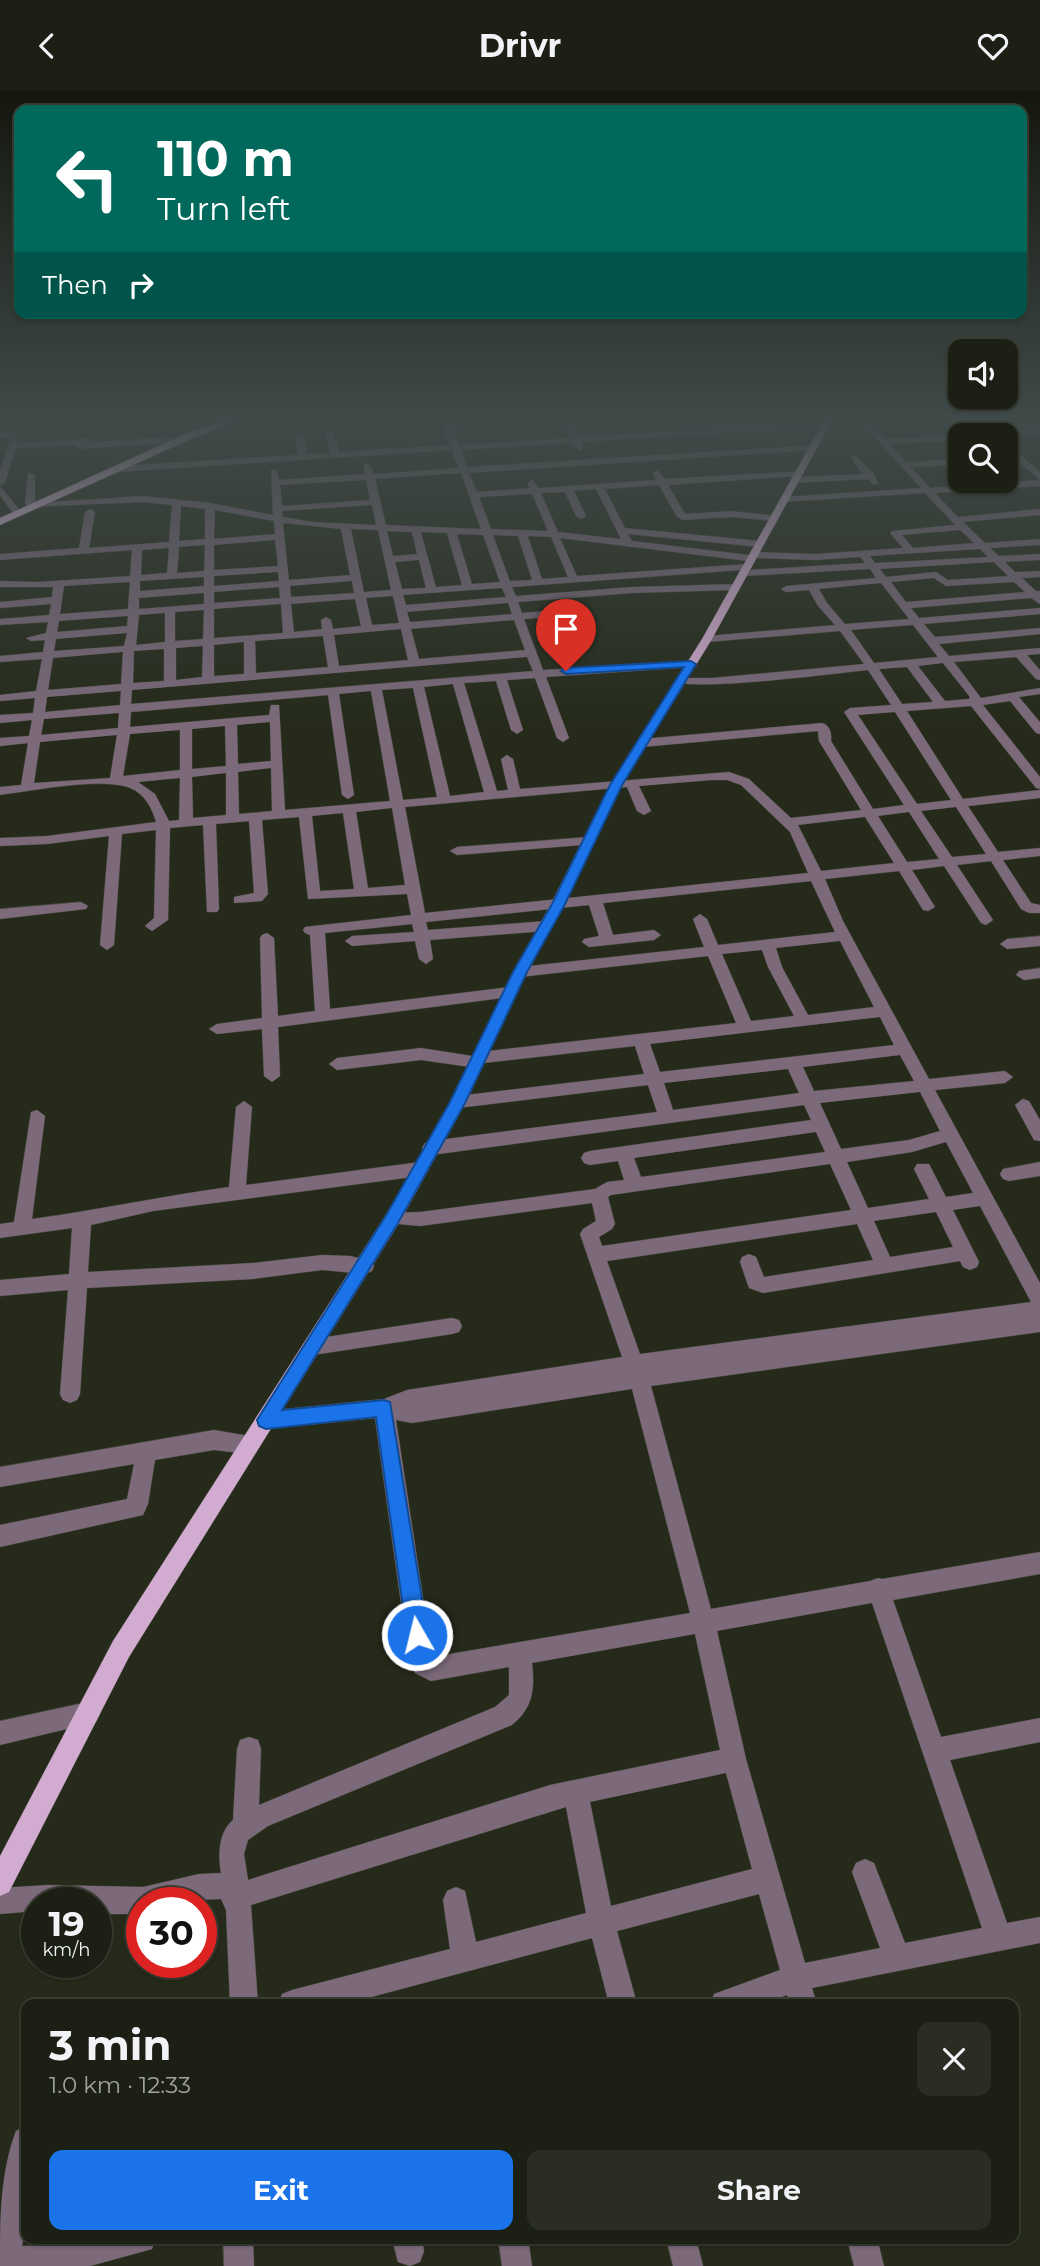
<!DOCTYPE html>
<meta charset="utf-8">
<style>
:root{--surface:#1c2014;--page:#292d22;--text:#f1f3f6;--muted:#a0a3a0;--line:#3a3e34;--accent:#1a73e8}
body{margin:0;font-family:Montserrat,sans-serif;background:var(--page);color:var(--text);height:100vh;display:flex;flex-direction:column;font-size:26px;white-space:nowrap}
*{box-sizing:border-box;margin:0}
p{font-size:23px;color:var(--muted)}
.icon{flex:none;width:38px;height:38px;fill:none;stroke:currentColor;stroke-width:2;stroke-linecap:round;stroke-linejoin:round}
.map{position:relative;flex:1;overflow:hidden}
.sheet{position:absolute;left:21px;top:1908px;width:998px;height:245px;display:flex;flex-direction:column;background:var(--surface);border-radius:14px;box-shadow:0 2px 5px #0004,0 0 0 2px var(--line)}
.sheet>*{flex:none}
.banner{position:absolute;left:14px;top:14px;width:1013px;height:214px;border-radius:14px;box-shadow:0 2px 5px #0004,0 0 0 2px var(--line);background:#00695c;color:#fff;overflow:hidden}
.buttons{position:absolute;left:948px;top:248px;display:grid;gap:14px}
.buttons a{display:grid;place-items:center;width:70px;height:70px;border-radius:14px;background:var(--surface);box-shadow:0 2px 5px #0004,0 0 0 2px var(--line);font-size:35px}
.speed{position:absolute;left:21px;top:1796px;display:flex;gap:14px;font-size:35px;font-weight:700;text-align:center}
.speed>*{display:grid;place-content:center;width:91px;height:91px;border-radius:50%;background:var(--surface);box-shadow:0 2px 5px #0004,0 0 0 2px var(--line);line-height:1}
.speed small{font-size:18px;font-weight:400}
.speed .limit{border:10px solid #d22;background:#fff;color:#111}
.pin{position:absolute;display:grid;place-items:center;width:60px;height:60px;color:#fff;margin:-72px -30px;border-radius:50% 50% 50% 0;rotate:-45deg;box-shadow:0 0 7px #0007}
.pin .icon{rotate:45deg}
.me{position:absolute;width:77px;margin:-38px;rotate:352deg;stroke-linejoin:round;filter:drop-shadow(0 0 5px #0008)}
.turn{display:flex;align-items:center;gap:24px;height:147px;padding:0 28px;font-size:32px}
.turn .icon{width:91px;height:91px;stroke-width:2.5}
.turn b{display:block;font-size:49px;line-height:60px}
.then{display:flex;align-items:center;height:66px;padding:0 28px;background:#0003;gap:14px;font-size:26px}
.round{display:grid;place-items:center;flex:none;width:74px;height:74px;border-radius:14px;background:var(--page)}
.overview{display:flex;align-items:center;justify-content:space-between;height:119px;padding:0 28px}
h1{font-size:42px;font-weight:700;line-height:52px}
.primary-button{display:flex;gap:14px;margin-top:auto;padding:14px 28px}
.primary-button a{flex:1;height:80px;border-radius:14px;background:var(--accent);color:#fff;font-size:28px;font-weight:700;line-height:80px;text-align:center}
.primary-button a+a{background:var(--page);color:var(--text)}
header{display:flex;justify-content:space-between;align-items:center;height:91px;padding:0 28px;background:var(--surface);font-size:32px;font-weight:700}
.map>svg:first-child{display:block}
.lines{fill:none;stroke-linecap:round;stroke-linejoin:round}
.minor-casing{stroke:#434738;stroke-width:1}
.major-casing{stroke:#434738;stroke-width:1}
.highway-casing{stroke:#434738;stroke-width:2}
.minor{fill:#7c6a7b;fill-rule:evenodd}
.major{fill:#d1acd0;fill-rule:evenodd}
.highway{fill:#f3c6f2;fill-rule:evenodd}
.route{fill:#1a73e8;stroke:#114b97;stroke-width:2}
</style>
<header><svg class="icon" aria-label="back" viewBox="0 0 24 24"><path d="M15 5l-7 7 7 7"/></svg>Drivr<svg class="icon" aria-label="heart" viewBox="0 0 24 24"><path d="M12 20l-8-8c-3-5 5-10 8-4 3-6 11-1 8 4z"/></svg></header>
<div class="map">
<svg width="1040" height="2175" viewBox="0 0 1040 2175">
<rect width="100%" height="100%" fill="#252a1a"/>
<g class="lines">
<g class="minor-casing">
<g id="minor">
<polygon points="74,328 97,330 93,332 29,335 25,333"/>
<path d="M441,328h8l1,3 85,-3 -83,8 7,18 111,-7 -9,-19h8l9,18 252,-15 -3,4 -247,16 3,6 -4,3 -7,-8 -111,7 6,17 350,-22 -3,5 -345,23 8,19 53,-4 -3,-5 5,-3 7,8 117,-8 -3,-7 4,-3 8,9 138,-8 1,2 -4,3 -132,9 17,29 46,-3 46,5 2,2 -5,3 -43,-4 -49,3 -5,-3 -18,-32 -54,4 20,39 135,13 5,3 -5,3 -132,-13 4,7 117,14 5,-3 61,2 88,-6 -13,-15 2,-2 63,-6 -30,-32 -144,9 -2,-2 5,-3 137,-9 -63,-69h9l18,20 79,-4 -3,1v4l-71,4 16,18 55,-3v6l-50,2 19,21 110,-8v6l-105,7 23,24 82,-8v6l-77,7 22,21 55,-4v6l-50,3 9,8 41,-2v6l-35,2 10,10 25,-1v6l-18,1 14,13h4v13l-9,-6 -120,10 8,10 121,-10v6l-116,10 11,13 105,-9v6l-101,10 10,12 91,-8v6l-13,1 13,15v10l-4,-1 -20,-22 -62,5 27,36 59,-10v6l-21,3 21,25v12l-4,-1 -26,-32 -27,4 57,72v12l-4,-1 -65,-82 -64,5 56,88 77,-9v8l-72,8 30,46 42,-4v8l-37,4 28,43 9,2v8h-11l-8,-4 -30,-48 -34,4 36,55 -7,5 -5,-2 -37,-57 -32,4 23,37 -7,4 -5,-1 -24,-39 -74,8 18,42 86,158 76,-8 8,6 -8,6 -70,7 105,193v49l-389,54 60,223 159,-28 8,-3 4,1 158,-27v22l-147,26 48,137 99,-19v24l-90,18 57,163 33,-6v26l-228,45 5,16h-28l-2,-9 -24,9h-53l4,-10 66,-24 -21,-76 -142,37 20,73h-28l-17,-66 -247,66h-67l4,-10 10,-4 158,-41 -7,-49 4,-9 9,-4 9,4 11,51 110,-29 -20,-106 -315,98 7,99h-28l-4,-94 -5,-11 -79,3v12h-46v-12h-59v9l-37,3v-26l48,-3 95,2 56,-13 22,-1c-3,-17 -3,-41 12,-53l4,-71 3,-9 9,-3 9,3 3,9 -2,56 236,-98 14,-12v-28l-78,14 -16,-8 -6,-13 -34,-242 -109,11 -7,-2 -3,-7 3,-7 7,-2 118,-12 23,-9 215,-33 -42,-123 3,-5 13,-8 -4,-18 -172,23 -33,-3 -3,-5 3,-5 33,-1 175,-23 12,-7 17,-2 -6,-19 -28,4 -6,-2 -3,-5 3,-5 6,-2 221,-31 -7,-15 -373,50 -6,-2 -3,-5 3,-5 6,-2 226,-29 -9,-27 -190,23 -8,-6 8,-6 186,-22 -9,-28 -151,17 -7,5 -56,-8 -84,10 -8,-6 8,-6 84,-10 51,8 7,-4 257,-29 -28,-67 -188,21 -7,-5 7,-5 184,-20 -11,-28 7,-5 7,5 11,26 117,-13 -24,-51 -208,22 10,32 41,-5 7,5 -7,5 -65,7 -7,-5 2,-3 15,-3 -10,-31 -163,17 2,8 118,-9 7,5 -7,5 -116,9 3,19 -7,5 -7,-5 -4,-18 -63,5 -7,-5 7,-5 62,-4 -2,-8 -87,9 5,76 180,-22 8,5 -8,5 -232,30 2,49 -8,6 -8,-6 -2,-47 -45,5 -8,-5 8,-5 45,-6 -2,-80 2,-3 5,-2 7,5 4,78 37,-5 -5,-76 -5,-2 -2,-3 2,-3 106,-12 -4,-21 -99,5 -9,-82 -37,3 6,74 -6,7 -28,2v-6l20,-4 -5,-72 -33,3 3,85 -2,3h-10l-4,-87 -33,3 -2,92 -16,11 -7,-5 9,-8 2,-88 -34,4 -8,111 -7,5 -7,-5 9,-109 -62,8 -47,2v-8l47,-2 109,-14c-4,-14 -11,-28 -26,-34 -29,-11 -98,3 -130,7v-8l21,-2 7,-42 -28,3v-8l29,-2 3,-16 -32,3v-8l33,-2 2,-15 -35,3v-6l36,-4 6,-32 -42,3v-6l43,-4 2,-12 -14,1 -5,-3 20,-5 2,-11 -48,3v-6l49,-4 2,-11 -51,4v-6l52,-5 1,-10h-53v-6l38,1 92,-6 2,-26 -132,10v-6l79,-6 6,-36 5,-3 5,3 -6,36 80,-6 3,-37 -30,-3 -112,5 -5,-3 3,-31 7,2v28l107,-7 68,7 63,12 -2,-45h6l2,10 86,-6 -2,-8 4,-3 4,3 2,8 86,-6 -7,-18 -335,22 -4,-3 4,-3 181,-11 -3,-21 4,-3 4,3 4,20 23,-1 -5,-20 4,-3 4,3 6,19 111,-7zM461,382l20,56 -95,-4 -11,-46zM366,389l4,20 -88,6 -2,-21zM596,398l25,50 -63,-7 -17,-39 24,-1 11,24 5,3 5,-3 -12,-25zM532,403l16,37 -57,-2 -12,-32zM372,414l4,20 -64,-3 -29,-5 -1,-6zM181,415l24,3v30l-26,2zM215,419l59,11 1,13 -61,5zM283,432l58,6 9,46 -61,5zM351,438l27,1 13,60 -27,2zM960,439l14,13 -61,5 -11,-13zM387,440l25,1 5,22 -24,2zM421,441l26,1 15,52 -26,2zM457,443l26,1 17,47 -28,2zM493,444l25,1 14,44 -22,1zM528,445l23,1 17,40 -26,2zM560,447l188,23 5,-3 62,2 45,-3 5,6 -117,7 4,-3 -5,-3 -170,12zM275,449l3,26 -64,4v-25zM205,454l-1,26 -27,2 2,-26zM169,457l-2,25 -26,2 1,-25zM980,458l8,8 -113,6 -5,-7zM419,469l7,28 -24,1 -7,-27zM994,471l14,14 -60,4 -12,-8 -50,5 -6,-8zM870,478l6,9 -90,8 -5,3 5,3 23,-2 9,16 17,19 -128,11 -5,3 5,3 133,-11 24,33 -152,14h-31l-6,3c16,11 164,-8 193,-11l23,35 -41,3 -6,4 60,93 -31,4 -42,-68c1,-7 -1,-16 -9,-18l-180,16 -6,4 6,4 176,-16 1,10 42,69 -70,8 -42,-39 -20,-7 -209,17 -7,-30 -6,-4 -6,4 7,31 -11,1 -33,-108 32,-2 15,49 6,4 6,-4 -16,-50 28,-2 22,60 6,4 6,-4 -23,-61 145,-10 6,-3 -6,-3 -148,9 -19,-51 51,-4 5,-3 -5,-3 -53,4 -4,-11 114,-9 103,-3 5,-3 -5,-3 -103,3 -116,9 -4,-9 229,-17 -3,3 5,3zM278,481l1,9 -65,5v-10zM204,486v9l-64,5v-10zM934,487l12,8 68,-4 11,10 -119,10 -15,-20zM352,490l2,12 -63,4 -1,-11zM130,491l-2,27 -68,5 4,-28zM881,492l28,36 -64,5 -18,-21 -8,-14zM279,496l1,11 -66,5v-11zM502,497l4,9 -100,8 -3,-10zM204,502v11l-65,5v-11zM393,505l6,27 -27,2 -6,-27zM355,508l6,27 -28,3 -2,-9 -5,-3 -5,3 1,9 -28,3 -3,-28zM508,512l4,11 -102,8 -3,-10zM281,513l2,29 -69,5v-29zM204,519l-1,29 -28,2v-29zM165,522v29l-29,3 3,-30zM128,525l-1,10 -70,6 2,-11zM514,529l11,30 -106,9 -8,-30zM913,534l25,32 -64,6 -23,-33zM401,538l7,31 -69,6 -5,-31zM127,542l-3,13 -70,5 2,-12zM323,545l5,31 -72,6 -1,-32zM244,551v32l-30,2v-31zM203,555l-1,31 -26,3v-32zM164,558v32l-31,2 1,-32zM123,561l-2,32 -73,6 5,-32zM527,566l6,14 -402,33 1,-14zM943,572l27,34 -1,2 -24,2 -27,-35zM907,576l26,35 -31,2 -23,-35zM453,593l31,108 -34,4 -26,-109zM413,597l24,109 -34,3 -21,-110zM121,600l-1,14 -75,7 2,-15zM371,600l19,110 -105,9 -6,-105h-8l-2,10 -139,12 1,-15 197,-17 14,100 6,4 6,-4 -15,-101zM895,621l56,88 -34,4 -59,-89zM119,622l-1,15 -77,7 3,-16zM270,631l1,39 -33,3 -1,-39zM225,635l1,40 -34,3v-40zM180,639v40l-57,6 7,-42zM117,644l-7,43 -76,5 6,-41zM271,677l1,43 -33,3 -1,-42zM226,682v42l-33,3 -1,-41zM180,687l-1,42 -10,1 -14,-27 -17,-12zM712,689h15l14,5 49,47 18,41 -383,40 -20,-106 222,-20 10,24 7,4 7,-4 -12,-25zM956,716l30,47 -34,3 -31,-46zM392,717l13,77 -37,3 -12,-76zM909,721l30,47 -32,3 -29,-46zM343,722l11,76 -34,2 -8,-75zM865,726l29,46 -73,8 -23,-46zM840,850l34,66 -66,8 -26,-48 -6,-19zM762,859l6,17 26,49 -43,5 -29,-67zM880,926l14,28 -234,27 -10,-28zM900,964l14,26 -100,10 -11,-24zM788,978l11,24 -126,17 -9,-27zM920,1001l20,39 -31,9 -68,9 -21,-46zM816,1041l9,20 -184,25 -7,-19zM946,1051l27,51 -27,4 -17,-33h-12l-3,5 15,30 -61,9 -21,-46 65,-10zM830,1073l21,46 -249,36 -3,-9 13,-8 3,-5 -7,-27 3,-2zM980,1115l51,96 -391,52 -33,-93 250,-37 16,36 -109,17 -8,-20 -7,-3 -7,3 -2,5 9,26 14,5 197,-32 3,6 7,3 7,-3 2,-5 -26,-52zM936,1121l17,35 -63,10 -16,-36zM632,1298l58,224 -258,44 -36,-237 16,3zM872,1512l110,325 -77,15 -31,-80 -9,-4 -9,4 -4,9 28,76 -75,15 -59,-204 -29,-128zM695,1543l25,116 -170,35 -302,95 -4,-26 4,-14 20,-14 244,-101c21,-17 23,-36 20,-62zM726,1682l26,96 -141,37 -21,-104z"/>
<polygon points="1040,337 1040,343 978,345 982,342"/>
<polygon points="0,341 17,343 17,353 90,347 93,351 168,346 172,349 168,352 79,358 76,354 16,357 5,392 0,395 0,379 11,347 0,347"/>
<polygon points="1006,352 1040,381 1040,389 1006,360"/>
<polygon points="855,364 874,383 878,393 872,393 868,388 795,392 791,389 795,386 863,383 851,367"/>
<polygon points="0,395 18,417 18,421 12,421 0,404"/>
<polygon points="589,746 594,747 594,753 457,764 450,760 457,756"/>
<polygon points="81,811 88,815 86,818 0,828 0,818"/>
<polygon points="1040,845 1040,855 1007,858 1000,853 1007,848"/>
<polygon points="1040,877 1040,887 1024,889 1016,884 1019,880"/>
<polygon points="1023,1008 1029,1010 1040,1029 1040,1050 1034,1049 1015,1014"/>
<path d="M244,1010l8,6 -6,78 174,-23 6,2 3,5 -3,5 -6,2 -267,35 -62,14 -3,47 165,-9 69,-8 28,1 22,5 2,5 -2,5 -7,3 -43,-4 -69,9 -166,9 -7,106 -3,6 -7,3 -7,-3 -3,-6 8,-104 -68,6v-16l69,-6 3,-46 -72,10v-14l14,-2 17,-110 6,-2 8,6 -13,103c66,-9 131,-23 197,-32l7,-80z"/>
<polygon points="1040,1071 1040,1085 1009,1090 1003,1088 1000,1083 1003,1078"/>
<polygon points="452,1227 459,1229 462,1235 459,1241 452,1243 313,1264 306,1262 303,1256 306,1250 313,1248"/>
<polygon points="214,1339 255,1346 258,1353 255,1360 248,1363 214,1359 155,1369 148,1413 143,1424 0,1456 0,1434 127,1408 134,1373 0,1396 0,1376"/>
<polygon points="88,1611 96,1615 100,1623 96,1631 0,1654 0,1630"/>
<path d="M26,2035v97l-4,23 31,-1 26,-7h77l-4,11 -62,17h-90c0,-45 0,-93 16,-135z"/>
<polygon points="223,2147 253,2147 254,2175 224,2175"/>
<polygon points="392,2147 422,2147 424,2160 420,2171 410,2175 398,2171"/>
<polygon points="498,2147 528,2147 532,2175 502,2175"/>
<polygon points="666,2147 696,2147 703,2175 673,2175"/>
<polygon points="847,2147 877,2147 884,2175 854,2175"/>
</g>
</g>
<g class="major-casing">
<polygon id="major" points="825,328 833,328 712,548 622,694 565,813 527,881 466,1011 399,1132 129,1566 9,1801 0,1805 0,1765 113,1550 387,1122 450,1011 513,881 551,813 610,694 702,548"/>
</g>
<g class="highway-casing">
<polygon id="highway" points="228,328 244,328 191,348 0,434 0,427 183,344"/>
</g>
<use href="#minor" class="minor"/>
<use href="#major" class="major"/>
<use href="#highway" class="highway"/>
</g>
<linearGradient id="sky" x2="0" y2="1"><stop stop-color="#14170e"/><stop offset="0.52" stop-color="#404a49"/><stop offset="1" stop-color="#404a49" stop-opacity="0"/></linearGradient>
<rect width="1040" height="633" fill="url(#sky)"/>
<polygon class="route" points="691,570 696,573 622,694 565,813 527,881 465,1012 398,1132 282,1319 384,1309 390,1311 428,1544 425,1551 417,1555 410,1551 407,1544 376,1326 266,1338 259,1335 257,1329 387,1123 450,1011 513,881 552,813 610,694 684,576 566,583 561,580 566,577"/>
</svg>
<div class="buttons">
<a><svg class="icon" aria-label="sound" viewBox="0 0 24 24"><path d="M4 9h4l5-4v14l-5-4H4zM17 9q2 3 0 6"/></svg></a>
<a><svg class="icon" aria-label="search" viewBox="0 0 24 24"><circle cx="10" cy="10" r="6"/><path d="M15 15l6 6"/></svg></a>
</div>
<div class="speed"><div>19<small>km/h</small></div><div class="limit">30</div></div>
<div class="pin" style="left:566px;top:580px;background:#d93025"><svg class="icon" aria-label="arrive" viewBox="0 0 24 24"><path d="M6 21V4h12l-3 4 3 4H6"/></svg></div>
<svg class="me" style="left:417px;top:1544px" viewBox="-20 -20 40 40"><circle r="17" fill="#1a73e8" stroke="#fff" stroke-width="3"/><path d="M0-11L8 9 0 5-8 9z" fill="#fff"/></svg>
<div class="banner">
<div class="turn"><svg class="icon" aria-label="left" viewBox="0 0 24 24"><path d="M17 20v-9H6M10 6l-5 5 5 5"/></svg><div><b>110 m</b>Turn left</div></div>
<div class="then">Then<svg class="icon" aria-label="right" viewBox="0 0 24 24"><path d="M7 20v-9h11M14 6l5 5-5 5"/></svg></div>
</div>
<section class="sheet">
<div class="overview"><div><h1>3 min</h1><p>1.0 km · 12:33</p></div><a class="round"><svg class="icon" aria-label="close" viewBox="0 0 24 24"><path d="M6 6l12 12M18 6L6 18"/></svg></a></div>
<div class="primary-button"><a>Exit</a><a>Share</a></div>
</section>
</div>
